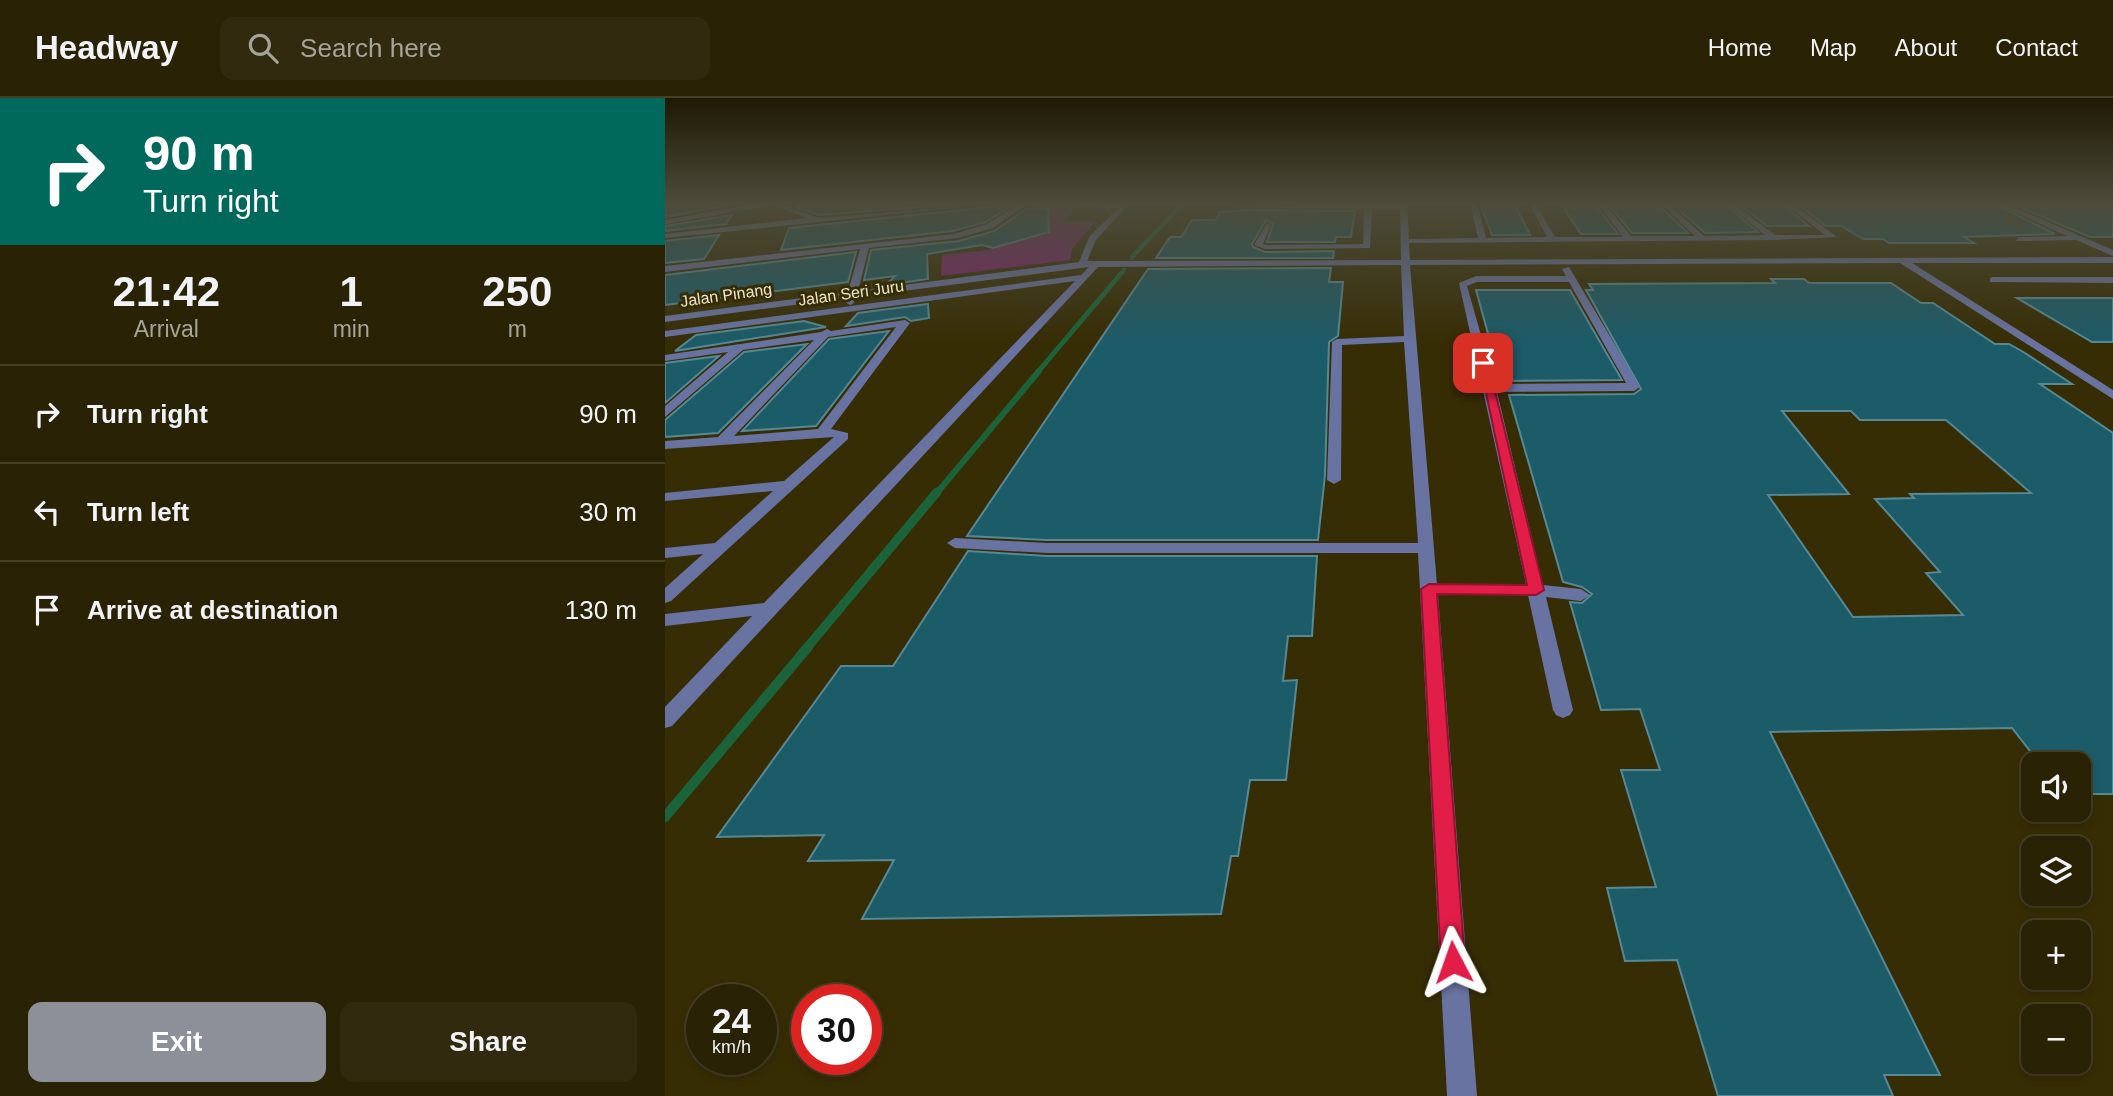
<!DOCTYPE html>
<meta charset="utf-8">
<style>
:root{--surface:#292204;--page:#312a0e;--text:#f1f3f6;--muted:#a5a49a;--line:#453f26;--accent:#8c9099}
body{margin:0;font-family:Arial,sans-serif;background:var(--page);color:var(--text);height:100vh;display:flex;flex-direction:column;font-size:26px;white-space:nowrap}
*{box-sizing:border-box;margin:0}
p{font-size:23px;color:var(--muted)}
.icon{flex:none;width:38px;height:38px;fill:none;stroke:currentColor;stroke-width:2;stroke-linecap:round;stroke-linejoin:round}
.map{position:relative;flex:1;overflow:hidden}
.side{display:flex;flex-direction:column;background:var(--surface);width:665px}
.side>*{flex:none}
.hud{background:#00695c;color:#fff;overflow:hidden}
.tools{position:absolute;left:1356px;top:654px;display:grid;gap:14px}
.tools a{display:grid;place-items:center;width:70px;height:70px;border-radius:14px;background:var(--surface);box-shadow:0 4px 10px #0003,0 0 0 2px var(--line);font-size:35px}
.speed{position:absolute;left:21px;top:886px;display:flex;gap:14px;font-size:35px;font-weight:700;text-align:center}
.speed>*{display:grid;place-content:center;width:91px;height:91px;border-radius:50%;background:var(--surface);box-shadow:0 4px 10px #0003,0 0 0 2px var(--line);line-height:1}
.speed small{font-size:18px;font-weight:400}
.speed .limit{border:10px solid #d22;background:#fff;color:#111}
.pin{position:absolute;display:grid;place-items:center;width:60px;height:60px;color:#fff;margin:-30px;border-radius:14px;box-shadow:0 4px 10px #0006}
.me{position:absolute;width:77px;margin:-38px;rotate:356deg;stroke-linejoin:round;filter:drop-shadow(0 0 5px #0008)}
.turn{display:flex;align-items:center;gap:24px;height:147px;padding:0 28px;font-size:32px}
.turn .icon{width:91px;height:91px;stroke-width:2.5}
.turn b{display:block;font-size:49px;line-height:60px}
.eta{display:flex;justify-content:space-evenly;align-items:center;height:119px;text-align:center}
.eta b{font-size:42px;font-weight:700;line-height:49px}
.cta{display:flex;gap:14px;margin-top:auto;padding:14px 28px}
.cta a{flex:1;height:80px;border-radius:14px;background:var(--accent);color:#fff;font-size:28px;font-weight:700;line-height:80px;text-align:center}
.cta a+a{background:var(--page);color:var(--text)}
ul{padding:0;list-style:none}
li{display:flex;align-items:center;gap:21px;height:98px;padding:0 28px;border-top:2px solid var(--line)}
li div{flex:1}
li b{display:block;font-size:26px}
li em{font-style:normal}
header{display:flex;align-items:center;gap:42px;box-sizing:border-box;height:98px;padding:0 35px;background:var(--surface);border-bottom:2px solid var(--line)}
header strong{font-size:33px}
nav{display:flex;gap:38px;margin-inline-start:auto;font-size:24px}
.search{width:490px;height:63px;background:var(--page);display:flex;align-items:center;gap:18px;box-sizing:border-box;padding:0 24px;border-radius:14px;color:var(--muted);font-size:26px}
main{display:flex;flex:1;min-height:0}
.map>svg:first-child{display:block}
.green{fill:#7e2271}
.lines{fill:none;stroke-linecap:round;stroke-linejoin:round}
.stream-far4{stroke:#1b643b;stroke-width:4.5}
.stream-far3{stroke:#1b643b;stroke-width:5}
.stream-far2{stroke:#1b643b;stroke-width:6}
.stream-far1{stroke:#1b643b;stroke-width:9}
.stream{stroke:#1b643b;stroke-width:10}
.building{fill:#1c5b68;stroke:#568995;stroke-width:2;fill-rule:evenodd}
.minor-tunnel{stroke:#524923;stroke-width:8;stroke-dasharray:8 4.5;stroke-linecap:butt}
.minor{fill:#6973a1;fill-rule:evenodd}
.route{fill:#e11d48;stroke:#92132f;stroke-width:2}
.labels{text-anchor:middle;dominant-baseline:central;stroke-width:6;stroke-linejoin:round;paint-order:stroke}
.far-street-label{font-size:16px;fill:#ebe5d0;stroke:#372d05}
</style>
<header>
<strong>Headway</strong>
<div class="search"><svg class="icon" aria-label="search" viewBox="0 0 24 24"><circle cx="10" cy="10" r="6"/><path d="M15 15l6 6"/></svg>Search here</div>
<nav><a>Home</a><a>Map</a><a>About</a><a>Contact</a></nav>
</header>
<main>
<section class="side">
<div class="hud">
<div class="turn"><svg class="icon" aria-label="right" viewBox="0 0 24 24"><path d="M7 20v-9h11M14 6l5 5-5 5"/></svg><div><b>90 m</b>Turn right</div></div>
</div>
<div class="eta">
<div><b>21:42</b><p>Arrival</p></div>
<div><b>1</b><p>min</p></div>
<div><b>250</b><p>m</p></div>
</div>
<ul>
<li><svg class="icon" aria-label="right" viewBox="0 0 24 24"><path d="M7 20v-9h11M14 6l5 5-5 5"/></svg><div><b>Turn right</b></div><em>90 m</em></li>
<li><svg class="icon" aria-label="left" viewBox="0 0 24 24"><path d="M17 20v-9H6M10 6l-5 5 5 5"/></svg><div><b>Turn left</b></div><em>30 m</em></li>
<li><svg class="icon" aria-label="arrive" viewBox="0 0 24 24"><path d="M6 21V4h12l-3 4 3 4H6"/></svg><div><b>Arrive at destination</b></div><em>130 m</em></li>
</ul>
<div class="cta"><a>Exit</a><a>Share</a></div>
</section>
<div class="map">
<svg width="1448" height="998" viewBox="0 0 1448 998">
<rect width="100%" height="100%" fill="#372d05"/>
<polygon class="green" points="375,108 414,109 397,124 431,123 407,151 405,162 276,178 277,157 323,152 371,138 374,134 332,129 363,111"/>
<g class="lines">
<g class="stream-far4">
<polyline points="467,159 518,105"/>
<polyline points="452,180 459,172"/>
</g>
<polyline class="stream-far3" points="372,275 454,178"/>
<polyline class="stream-far2" points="271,396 374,273"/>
<polyline class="stream-far1" points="141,551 272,394"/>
<polyline class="stream" points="0,719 143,549"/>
</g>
<g class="building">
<polygon points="0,105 75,105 0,119"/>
<polygon points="133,105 307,105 154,117 132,109"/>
<polygon points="339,105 346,108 321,124 288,133 116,152 124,130 336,108"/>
<polygon points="815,105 849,105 865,137 827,137"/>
<polygon points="895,105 929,105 953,136 916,136"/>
<polygon points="942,105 992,105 1023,135 967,135"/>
<polygon points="1006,105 1059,105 1093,134 1040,135"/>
<polygon points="1072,105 1117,105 1144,128 1102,128"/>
<polygon points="1131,105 1328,105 1390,136 1299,139 1309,145 1224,145 1218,141 1198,141 1176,128 1161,128"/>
<polygon points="1345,105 1448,105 1448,139 1425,139"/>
<polygon points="361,111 383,111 384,134 328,150 317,147 262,156 263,181 221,187 230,178 199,182 206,152 294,143 329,133"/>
<polygon points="586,112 690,113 686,139 671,139 670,144 602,144 608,126 601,122 587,146 588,149 600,154 669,153 668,160 491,160 505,139 516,139 527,122 551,122 555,114"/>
<polygon points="67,117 61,126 0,133 0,128"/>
<polygon points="54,137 39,161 0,165 0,143"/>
<polygon points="191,154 183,184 0,207 0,177"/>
<polygon points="666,170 664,184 678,184 673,238 664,244 660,377 653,442 382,442 302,438 483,171"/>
<path d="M1106,181h33l5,4h82l30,20h12l62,41h14l16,9 47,31h-32l73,49v361h-34v-29h-38l-29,-37 -242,4 170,343h-56l9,21h-175l-41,-136 -52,1 -18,-73 49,-1 -35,-117h39l-20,-61 -39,1 -31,-108 12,1 10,-9 -10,-7 -19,-5 -54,-187 125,-1 7,-5 -55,-99h7l-4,-6 186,-1zM1117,313h69l9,9h86l85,73 -121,1 4,4 -39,1 65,73 -14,1 37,42 -110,2 -85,-122 81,-1z"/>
<polygon points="811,192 905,192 957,282 836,283"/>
<polygon points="1352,200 1448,200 1448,244 1427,244"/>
<polygon points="263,206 264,220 246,223 240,219 181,228 193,215"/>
<polygon points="139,223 161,229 10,253 31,237"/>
<polygon points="224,233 151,328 77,333 164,241"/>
<polygon points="142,246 53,335 0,339 0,322 79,254"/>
<polygon points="54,258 0,305 0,265"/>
<polygon points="303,453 382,458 652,458 647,538 623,538 618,583 632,582 621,682 585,682 573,758 566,758 556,816 197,821 229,762 143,763 159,737 52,739 176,568 228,568"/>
</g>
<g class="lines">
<polyline class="minor-tunnel" points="1341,122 1358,129"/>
<g class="minor">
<polygon points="95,105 114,105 154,120 336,105 0,140 0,136 142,120 107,107 0,126 0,122"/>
<path d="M347,105h118l-34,37 -9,21 314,-1 -1,-51h-28l-2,39 -105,1 -11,-4 13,-22 4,2 -8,19 2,1 98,-1 1,-35 -146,-2 182,-4h7l2,36 69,-1 -8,-35h7l9,35 61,-1 -18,-34h6l20,34h68l-26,-34h7l27,33h64l-35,-33h7l37,33 61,-1 -39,-32h7l42,32h50l-41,-32h8l45,34 -63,3 -365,3 1,17 703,-3v6h-201l201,127v9l-213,-136 -490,2 27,319h89l-67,-301 17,-7h90l-4,-7 7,-2 71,120 -6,4 -137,1 46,193 38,4 9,6 -9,6 -35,-4 27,113 -3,5 -7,3 -7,-3 -3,-5 -25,-115h-90l39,501h-30l-29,-543h-371l-92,-5 -8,-5 8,-5 92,5h371l-14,-201 -62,3 -1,135 -7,4 -7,-4 5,-138 5,-3 67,-3 -3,-71 -303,2 -426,459 -7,2v-21l87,-91 -87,10v-12l99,-11 311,-322 -410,56v-6l416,-56 8,-8 -233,30 -3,7 -3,1 -5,-3 1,-4 -181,24v-6l183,-24 12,-43 -195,23v-6l289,-32 33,-10 28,-18zM360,108l93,2 -29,29 -10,25 -221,29 11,-43 89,-10 35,-10zM812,184h92l57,101 -131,1 -28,-98z"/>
<polygon points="1330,105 1339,105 1448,152 1448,158 1411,142 1351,143 1354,139 1402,138"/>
<polygon points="1328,179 1448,179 1448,185 1325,184 1325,180"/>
<path d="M240,222l5,3 -79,106 17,4v6l-177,162 -6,2v-15l38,-34 -38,4v-10l50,-5 58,-52 -108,10v-8l119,-12 50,-44 -169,12v-8l53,-4 96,-97 -71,10 -78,67v-11l63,-54 -63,9v-6l156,-23 6,-3 4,2zM231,229l-78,102 -84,7 94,-99z"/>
</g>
</g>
<linearGradient id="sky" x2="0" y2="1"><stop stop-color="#1e1903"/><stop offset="0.43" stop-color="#4d4c3b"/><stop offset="1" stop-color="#4d4c3b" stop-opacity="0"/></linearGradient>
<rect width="1448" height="245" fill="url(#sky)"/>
<polygon class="route" points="814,262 823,265 879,492 871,497 772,496 800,864 797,873 788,877 779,873 776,864 756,491 764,486 862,487"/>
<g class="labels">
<g class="far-street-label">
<text transform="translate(186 195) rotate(-8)">Jalan Seri Juru</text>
<text transform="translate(61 197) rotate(-8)">Jalan Pinang</text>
</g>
</g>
</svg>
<div class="tools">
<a><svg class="icon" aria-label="sound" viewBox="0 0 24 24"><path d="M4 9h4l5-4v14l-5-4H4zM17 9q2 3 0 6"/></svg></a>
<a><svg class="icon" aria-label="layers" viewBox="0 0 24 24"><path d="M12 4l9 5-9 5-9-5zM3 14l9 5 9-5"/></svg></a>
<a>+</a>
<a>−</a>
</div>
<div class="speed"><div>24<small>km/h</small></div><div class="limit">30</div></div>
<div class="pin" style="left:818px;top:265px;background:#d93025"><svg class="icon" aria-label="arrive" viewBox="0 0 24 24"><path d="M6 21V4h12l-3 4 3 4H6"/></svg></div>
<svg class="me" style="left:788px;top:864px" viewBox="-20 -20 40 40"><path d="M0-17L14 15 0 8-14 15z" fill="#e11d48" stroke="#fff" stroke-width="4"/></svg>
</div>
</main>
